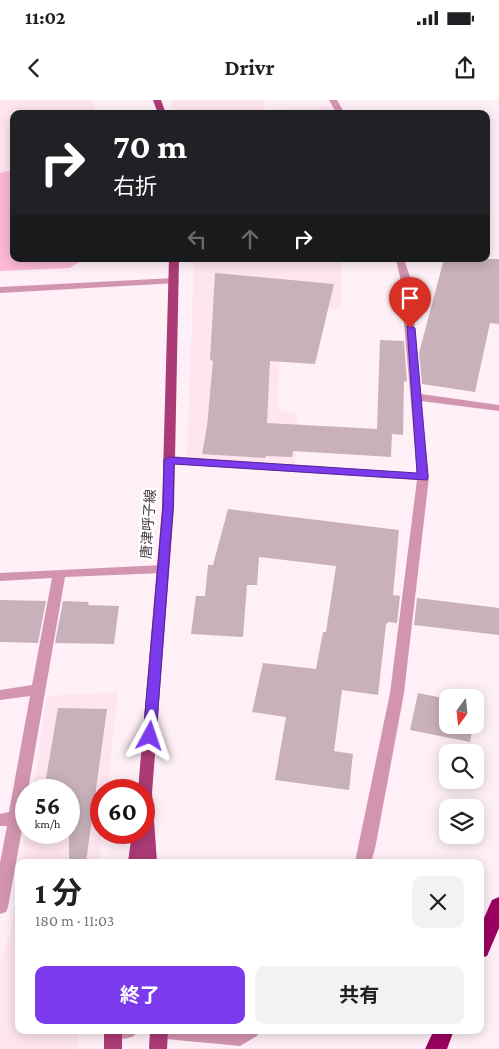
<!DOCTYPE html>
<html lang="ja">
<meta charset="utf-8">
<style>
:root{--surface:#fff;--page:#f2f2f2;--text:#202124;--muted:#757577;--accent:#7c3aed}
body{margin:0;font-family:"Crimson Pro","Noto Sans JP",serif;background:var(--page);color:var(--text);height:100vh;display:flex;flex-direction:column;font-size:19px;white-space:nowrap}
*{box-sizing:border-box;margin:0}
p{font-size:16px;color:var(--muted)}
.icon{flex:none;width:28px;height:28px;fill:none;stroke:currentColor;stroke-width:2;stroke-linecap:round;stroke-linejoin:round}
.map{position:relative;flex:1;overflow:hidden}
.panel{position:absolute;left:15px;top:759px;width:469px;height:175px;display:flex;flex-direction:column;background:var(--surface);border-radius:10px;box-shadow:0 2px 12px #0003}
.panel>*{flex:none}
.banner{position:absolute;left:10px;top:10px;width:480px;height:152px;border-radius:10px;box-shadow:0 2px 12px #0003;background:#202124;color:#fff;overflow:hidden}
.needle{width:32px;rotate:195deg}
.controls{position:absolute;left:439px;top:589px;display:grid;gap:10px}
.controls a{display:grid;place-items:center;width:45px;height:45px;border-radius:10px;background:var(--surface);box-shadow:0 2px 12px #0003;font-size:25px}
.speed{position:absolute;left:15px;top:679px;display:flex;gap:10px;font-size:25px;font-weight:700;text-align:center}
.speed>*{display:grid;place-content:center;width:65px;height:65px;border-radius:50%;background:var(--surface);box-shadow:0 2px 12px #0003;line-height:1}
.speed small{font-size:12px;font-weight:400}
.speed .limit{border:8px solid #d22;background:#fff;color:#111}
.pin{position:absolute;display:grid;place-items:center;width:42px;height:42px;color:#fff;margin:-51px -21px;border-radius:50% 50% 50% 0;rotate:-45deg;box-shadow:0 0 5px #0007}
.pin .icon{rotate:45deg}
.me{position:absolute;width:55px;margin:-28px;rotate:5deg;stroke-linejoin:round;filter:drop-shadow(0 0 4px #0008)}
.turn{display:flex;align-items:center;gap:18px;height:105px;padding:0 20px;font-size:22px}
.turn .icon{width:65px;height:65px;stroke-width:2.5}
.turn b{display:block;font-size:35px;line-height:42px}
.lanes{display:flex;align-items:center;height:48px;padding:0 20px;background:#0003;justify-content:center;gap:25px;direction:ltr}
.lanes .off{opacity:.35}
.round{display:grid;place-items:center;flex:none;width:52px;height:52px;border-radius:10px;background:var(--page)}
.head{display:flex;align-items:center;justify-content:space-between;height:85px;padding:0 20px}
h1{font-size:30px;font-weight:700;line-height:38px}
.primary-button{display:flex;gap:10px;margin-top:auto;padding:10px 20px}
.primary-button a{flex:1;height:58px;border-radius:10px;background:var(--accent);color:#fff;font-size:20px;font-weight:700;line-height:58px;text-align:center}
.primary-button a+a{background:var(--page);color:var(--text)}
.status{display:flex;justify-content:space-between;align-items:center;height:35px;padding:0 25px;background:var(--surface);direction:ltr}
.status svg{height:14px;fill:currentColor}
header{display:flex;justify-content:space-between;align-items:center;height:65px;padding:0 20px;background:var(--surface);font-size:22px;font-weight:700}
.map>svg:first-child{display:block}
.built{fill:#fee5ef}
.green{fill:#fdb8d6}
.building{fill:#c8b1ba}
.lines{fill:none;stroke-linecap:round;stroke-linejoin:round}
.minor{fill:#d394af;fill-rule:evenodd}
.major{fill:#ab3b76;fill-rule:evenodd}
.highway{fill:#9a0261;fill-rule:evenodd}
.route{fill:#7c3aed;stroke:#51269a}
.labels{text-anchor:middle;dominant-baseline:central;stroke-width:5;stroke-linejoin:round;paint-order:stroke}
.street-label{font-size:14px;fill:#433a3e;stroke:#fff}
</style>
<div class="status"><b>11:02</b><svg viewBox="0 0 49 12"><path d="M0 12V9h3v3zM5 12V6h3v6zM10 12V3h3v9zM15 12V0h3v12zM26 1h20v11H26zM47 4h2v5h-2z"/></svg></div>
<header><svg class="icon" aria-label="back" viewBox="0 0 24 24"><path d="M15 5l-7 7 7 7"/></svg>Drivr<svg class="icon" aria-label="share" viewBox="0 0 24 24"><path d="M12 15V3M7 8l5-5 5 5M5 13v7h14v-7"/></svg></header>
<div class="map">
<svg width="499" height="949" viewBox="0 0 499 949">
<rect width="100%" height="100%" fill="#fef0f6"/>
<g class="built">
<polygon points="0,0 92,0 97,14 14,14 14,70 0,73"/>
<polygon points="171,0 263,0 265,10 334,6 337,14 175,14"/>
<polygon points="194,159 341,159 341,209 281,205 278,310 297,313 295,364 187,358"/>
<polygon points="118,592 107,690 101,690 102,733 98,762 21,762 26,730 26,732 69,732 69,690 33,690 47,596"/>
<polygon points="19,778 19,930 79,930 77,949 0,949 0,859 10,834"/>
</g>
<polygon class="green" points="14,70 14,159 85,159 69,168 0,171 0,73"/>
<g class="building">
<polygon points="444,159 499,159 499,224 490,223 475,292 422,284 419,253"/>
<polygon points="215,173 334,184 315,264 270,261 267,323 377,329 380,240 404,241 407,282 404,281 403,335 392,334 391,357 293,351 292,357 266,356 265,358 202,354 207,326 213,261 210,260"/>
<polygon points="228,409 399,430 393,495 400,496 397,523 388,522 386,525 378,595 342,590 334,651 353,654 349,690 275,680 286,617 252,612 263,563 316,569 323,532 326,532 336,466 259,457 257,485 247,485 243,537 191,534 196,496 205,496 208,465 213,465"/>
<polygon points="417,498 499,508 499,535 414,525"/>
<polygon points="0,500 46,501 38,543 0,542"/>
<polygon points="63,501 89,502 88,505 119,506 114,544 55,543"/>
<polygon points="418,593 448,599 448,625 473,625 470,642 410,630"/>
<polygon points="58,608 107,609 86,762 69,762 69,690 44,690"/>
</g>
<g class="lines">
<g class="minor">
<polygon points="329,0 337,0 345,14 337,14"/>
<polygon points="396,159 404,159 410,177 421,294 499,305 499,311 421,301 429,377 404,593 375,749 371,762 355,762 390,593 417,380 169,364 163,360 169,356 417,373 400,177"/>
<polygon points="174,178 179,181 177,183 0,193 0,187"/>
<polygon points="163,465 169,469 163,473 65,477 28,690 26,690 24,718 8,807 6,812 0,814 0,763 7,726 0,726 0,714 9,712 30,596 0,600 0,590 32,585 52,478 0,481 0,473"/>
<path d="M104,930h33l-3,6c-9,4 -18,4 -27,0z"/>
<polygon points="157,930 260,930 257,936 240,946 166,939 160,936"/>
</g>
<g class="major">
<polygon points="153,0 161,0 166,14 158,14"/>
<polygon points="169,159 179,159 174,408 152,693 157,762 128,762 132,732 144,732 144,690 138,690 162,408"/>
<rect x="104" y="930" width="18" height="19"/>
<polygon points="150,930 168,930 167,949 149,949"/>
</g>
<g class="highway">
<polygon points="499,797 499,828 487,856 480,858 480,827 492,800"/>
<polygon points="434,930 454,930 447,949 425,949"/>
</g>
</g>
<polygon class="route" points="407,226 410,226 415,228 428,377 427,380 174,364 173,408 156,636 154,639 150,641 145,639 143,636 163,408 164,360 169,357 417,373"/>
<g class="labels">
<g class="street-label">
<text transform="translate(148 424) rotate(-86)">唐津呼子線</text>
</g>
</g>
</svg>
<div class="controls">
<a><svg class="needle" viewBox="-14 -14 28 28"><path d="M0-13l5 13h-10z" fill="#e53935"/><path d="M0 13l5-13h-10z" fill="#757577"/></svg></a>
<a><svg class="icon" aria-label="search" viewBox="0 0 24 24"><circle cx="10" cy="10" r="6"/><path d="M15 15l6 6"/></svg></a>
<a><svg class="icon" aria-label="layers" viewBox="0 0 24 24"><path d="M12 4l9 5-9 5-9-5zM3 14l9 5 9-5"/></svg></a>
</div>
<div class="speed"><div>56<small>km/h</small></div><div class="limit">60</div></div>
<div class="pin" style="left:410px;top:228px;background:#d93025"><svg class="icon" aria-label="arrive" viewBox="0 0 24 24"><path d="M6 21V4h12l-3 4 3 4H6"/></svg></div>
<svg class="me" style="left:150px;top:636px" viewBox="-20 -20 40 40"><path d="M0-17L14 15 0 8-14 15z" fill="#7c3aed" stroke="#fff" stroke-width="4"/></svg>
<div class="banner">
<div class="turn"><svg class="icon" aria-label="right" viewBox="0 0 24 24"><path d="M7 20v-9h11M14 6l5 5-5 5"/></svg><div><b>70 m</b>右折</div></div>
<div class="lanes"><svg class="icon off" aria-label="left" viewBox="0 0 24 24"><path d="M17 20v-9H6M10 6l-5 5 5 5"/></svg><svg class="icon off" aria-label="ahead" viewBox="0 0 24 24"><path d="M12 20V5M6 11l6-6 6 6"/></svg><svg class="icon" aria-label="right" viewBox="0 0 24 24"><path d="M7 20v-9h11M14 6l5 5-5 5"/></svg></div>
</div>
<section class="panel">
<div class="head"><div><h1>1 分</h1><p>180 m · 11:03</p></div><a class="round"><svg class="icon" aria-label="close" viewBox="0 0 24 24"><path d="M6 6l12 12M18 6L6 18"/></svg></a></div>
<div class="primary-button"><a>終了</a><a>共有</a></div>
</section>
</div>
